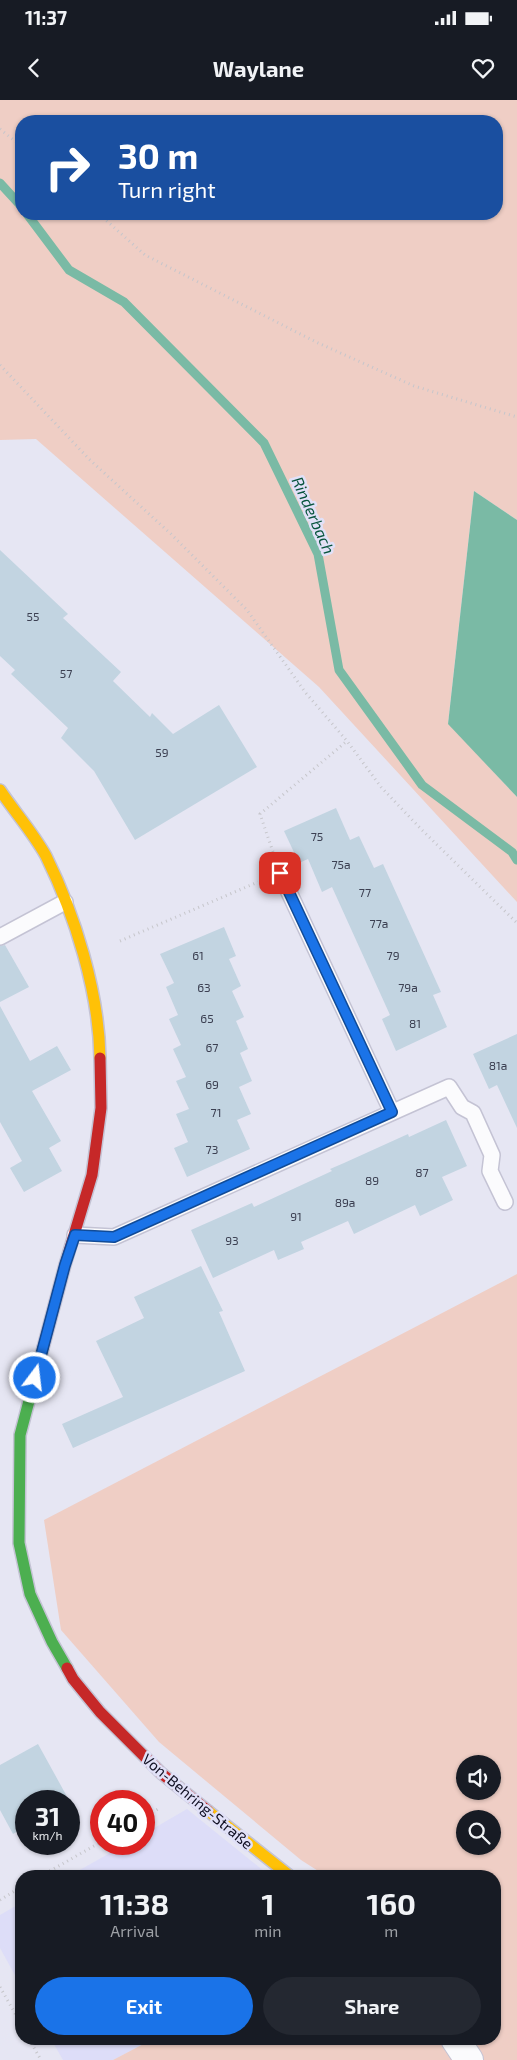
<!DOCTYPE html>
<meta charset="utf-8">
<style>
:root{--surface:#171b24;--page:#242831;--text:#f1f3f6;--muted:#9ea1a6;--accent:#1a73e8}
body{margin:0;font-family:"Exo 2",sans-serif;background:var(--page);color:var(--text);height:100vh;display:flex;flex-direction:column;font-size:19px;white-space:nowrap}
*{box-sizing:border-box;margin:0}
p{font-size:16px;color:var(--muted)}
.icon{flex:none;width:28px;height:28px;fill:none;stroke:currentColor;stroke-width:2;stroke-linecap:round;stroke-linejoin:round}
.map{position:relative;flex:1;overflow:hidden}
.drawer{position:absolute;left:15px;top:1770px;width:486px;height:175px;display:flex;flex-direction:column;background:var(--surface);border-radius:20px;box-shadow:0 1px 4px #0004}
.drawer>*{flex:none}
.guide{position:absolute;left:15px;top:15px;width:488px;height:105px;border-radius:20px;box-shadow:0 1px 4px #0004;background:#1a4fa0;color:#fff;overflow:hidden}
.tools{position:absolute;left:456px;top:1655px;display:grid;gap:10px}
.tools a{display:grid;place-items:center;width:45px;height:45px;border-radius:50%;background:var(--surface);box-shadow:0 1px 4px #0004;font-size:25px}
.speed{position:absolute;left:15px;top:1690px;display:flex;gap:10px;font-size:25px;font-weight:700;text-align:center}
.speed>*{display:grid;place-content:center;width:65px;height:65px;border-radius:50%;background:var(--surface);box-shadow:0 1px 4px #0004;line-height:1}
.speed small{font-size:12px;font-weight:400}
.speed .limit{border:8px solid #d22;background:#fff;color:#111}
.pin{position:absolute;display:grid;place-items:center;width:42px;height:42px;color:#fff;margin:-21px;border-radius:10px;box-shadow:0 2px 8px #0006}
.me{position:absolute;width:55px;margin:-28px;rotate:15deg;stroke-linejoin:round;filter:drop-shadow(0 0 4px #0008)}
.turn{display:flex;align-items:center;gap:18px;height:105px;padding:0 20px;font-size:22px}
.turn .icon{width:65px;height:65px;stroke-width:2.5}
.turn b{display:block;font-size:35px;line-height:42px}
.eta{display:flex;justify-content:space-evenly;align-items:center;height:85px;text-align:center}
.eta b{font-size:30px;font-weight:700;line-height:35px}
.primary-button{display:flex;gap:10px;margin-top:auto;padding:10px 20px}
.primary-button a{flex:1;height:58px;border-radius:30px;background:var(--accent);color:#fff;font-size:20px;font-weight:700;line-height:58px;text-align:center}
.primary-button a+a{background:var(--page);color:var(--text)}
.status{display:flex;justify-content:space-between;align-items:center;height:35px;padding:0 25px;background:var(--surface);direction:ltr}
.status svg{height:14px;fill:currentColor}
header{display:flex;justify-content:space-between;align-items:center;height:65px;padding:0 20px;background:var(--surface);font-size:22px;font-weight:700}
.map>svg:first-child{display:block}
.built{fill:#ddddf8}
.green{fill:#efcec5;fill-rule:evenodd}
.water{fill:#7abaa5}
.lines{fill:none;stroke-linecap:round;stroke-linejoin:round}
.stream{stroke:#7abaa5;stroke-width:9}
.building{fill:#c2d4e1}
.lane-casing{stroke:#c4c3d4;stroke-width:18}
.street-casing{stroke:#c4c3d4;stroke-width:30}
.fast-casing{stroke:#c4c3d4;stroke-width:14}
.slow-casing{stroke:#c4c3d4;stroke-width:14}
.jam-casing{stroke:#c4c3d4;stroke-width:14}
.path{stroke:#c6c6cb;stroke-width:3;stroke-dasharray:1 4;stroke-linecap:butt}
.lane{stroke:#fbfbfd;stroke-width:15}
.street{stroke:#fbfbfd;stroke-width:28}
.fast{stroke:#4caf50;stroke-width:11}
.slow{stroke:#ffc107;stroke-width:11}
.jam{stroke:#c62828;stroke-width:11}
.route-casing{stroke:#114b97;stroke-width:12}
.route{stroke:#1a73e8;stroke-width:9}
.labels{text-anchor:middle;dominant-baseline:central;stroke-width:5;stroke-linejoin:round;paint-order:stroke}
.number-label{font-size:12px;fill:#3c4052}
.street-label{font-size:15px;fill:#100f22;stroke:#e1e1f8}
.water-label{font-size:16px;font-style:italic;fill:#07543c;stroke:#e1e1f8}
</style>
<div class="status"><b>11:37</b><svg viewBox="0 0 49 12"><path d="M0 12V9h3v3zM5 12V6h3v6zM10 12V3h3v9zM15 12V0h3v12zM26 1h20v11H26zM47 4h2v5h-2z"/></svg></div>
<header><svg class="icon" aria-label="back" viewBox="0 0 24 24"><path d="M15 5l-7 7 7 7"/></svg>Waylane<svg class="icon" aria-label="heart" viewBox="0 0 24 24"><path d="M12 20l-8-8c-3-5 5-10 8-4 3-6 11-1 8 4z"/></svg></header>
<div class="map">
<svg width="517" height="1960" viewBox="0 0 517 1960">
<rect width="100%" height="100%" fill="#e6e6f3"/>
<g class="built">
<polygon points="187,1709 270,1776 69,1776 126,1744 144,1744 144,1734"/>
<polygon points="21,1803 21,1886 0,1848 0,1815"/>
<polygon points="51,1939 153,1939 113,1960 63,1960"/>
</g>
<g class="green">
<path d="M0,0h517v420l-43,-29 -26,232 69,74v105l-198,-215 -283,-248 -36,1zM21,21h475v93h-475z"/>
<path d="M517,1174v786h-404l40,-21h342v-163h-169l-25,-16 -142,-118 -98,-112 -17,-110zM465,1664h27v27h-27zM465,1719h27v27h-27z"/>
</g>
<polygon class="water" points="474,391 517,420 517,697 448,624"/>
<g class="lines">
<g class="stream">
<polyline points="0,83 21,106"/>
<polyline points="27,114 69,170 124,202 264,343 318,454 339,570 422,685 512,752 517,760"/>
</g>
</g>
<g class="building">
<polygon points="0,450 68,514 63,518 121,572 113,581 150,617 152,613 173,634 219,605 257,667 135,740 94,671 61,638 68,628 11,574 15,570 0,556"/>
<polygon points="336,708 350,740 359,736 374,768 383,764 441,892 433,895 447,927 396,951 382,919 390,915 332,787 322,792 308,759 299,763 284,731"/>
<polygon points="224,827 236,856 229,859 241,886 232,891 244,917 236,921 248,949 240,953 252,981 239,987 251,1014 237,1020 250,1049 187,1077 174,1048 188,1042 176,1014 189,1009 176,981 186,977 173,949 181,945 169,919 178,915 166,887 174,883 160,854"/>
<polygon points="5,845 29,887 0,902 0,846"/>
<polygon points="0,906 30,961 57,946 71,970 32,991 61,1041 49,1048 62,1071 24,1092 10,1068 22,1061 0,1022"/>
<polygon points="517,934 517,1028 497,985 489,989 473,954"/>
<polygon points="446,1020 467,1066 442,1077 453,1100 420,1116 415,1105 354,1134 348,1121 301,1142 304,1149 278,1160 274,1150 213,1178 191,1130 252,1103 254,1107 332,1071 330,1069 344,1063 408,1034 409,1037"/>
<polygon points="201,1166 223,1211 219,1212 245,1271 73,1348 62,1324 123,1297 96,1241 144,1218 134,1197"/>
<polygon points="38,1644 70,1702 26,1701 26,1726 13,1734 0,1710 0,1665"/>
</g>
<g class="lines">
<g class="lane-casing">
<g id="lane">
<polyline points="280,773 392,1012"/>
<polyline points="0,837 65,802"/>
<polyline points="75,1135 114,1137 449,987 462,1007 473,1013 492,1055 490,1071 505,1102"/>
</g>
</g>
<g class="street-casing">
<polyline id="street" points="455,1939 469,1960"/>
</g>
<g class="fast-casing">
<polyline id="fast" points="43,1248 20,1335 19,1443 30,1494 52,1542 67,1568"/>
</g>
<g class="slow-casing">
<g id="slow">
<path d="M0,690c14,21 34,44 46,66 29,59 53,136 54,202"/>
<polyline points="208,1711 290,1776"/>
</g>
</g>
<g class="jam-casing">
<g id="jam">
<polyline points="43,1248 65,1165 92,1075 101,1008 100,958"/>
<polyline points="67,1568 73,1579 100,1612 161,1673 208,1711"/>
</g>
</g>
<g class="path">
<polyline points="0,29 21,46"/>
<polyline points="99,114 145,155 316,242 414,286 517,317"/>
<polyline points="0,265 89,359 171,434 247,510 305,592 347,641 381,687 421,729 517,823"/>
<polyline points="273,752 260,714 347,641"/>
<polyline points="120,841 258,782"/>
<polyline points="144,1718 158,1709"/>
<polyline points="41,1776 101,1742"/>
<polyline points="0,1800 21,1787"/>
<polyline points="0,1887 21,1924"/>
<polyline points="29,1939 41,1960"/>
</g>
<use href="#lane" class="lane"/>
<use href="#street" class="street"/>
<use href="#fast" class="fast"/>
<use href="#slow" class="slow"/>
<use href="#jam" class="jam"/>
</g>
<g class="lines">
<g class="route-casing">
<polyline id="route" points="35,1278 65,1165 75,1135 114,1137 392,1012 280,773"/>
</g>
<use href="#route" class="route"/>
</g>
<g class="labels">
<g class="number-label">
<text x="33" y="516">55</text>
<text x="66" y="573">57</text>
<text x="162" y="652">59</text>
<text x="317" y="736">75</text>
<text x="341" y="764">75a</text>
<text x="365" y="792">77</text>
<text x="379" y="823">77a</text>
<text x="198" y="855">61</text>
<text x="393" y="855">79</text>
<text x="204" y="887">63</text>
<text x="408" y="887">79a</text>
<text x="207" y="918">65</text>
<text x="415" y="923">81</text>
<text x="212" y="947">67</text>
<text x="498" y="965">81a</text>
<text x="212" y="984">69</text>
<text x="216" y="1012">71</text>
<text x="212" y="1049">73</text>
<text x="422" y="1072">87</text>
<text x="372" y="1080">89</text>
<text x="345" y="1102">89a</text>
<text x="296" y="1116">91</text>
<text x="232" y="1140">93</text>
</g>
<g class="street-label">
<text transform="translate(198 1701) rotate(40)">Von-Behring-Straße</text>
</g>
<g class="water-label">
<text transform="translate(314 415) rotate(66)">Rinderbach</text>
</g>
</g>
</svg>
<div class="tools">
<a><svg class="icon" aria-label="sound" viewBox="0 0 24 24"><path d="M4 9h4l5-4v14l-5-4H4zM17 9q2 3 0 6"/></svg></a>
<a><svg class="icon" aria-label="search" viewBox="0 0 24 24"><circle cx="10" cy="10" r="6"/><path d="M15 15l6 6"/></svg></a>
</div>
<div class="speed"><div>31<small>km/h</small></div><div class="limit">40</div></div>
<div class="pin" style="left:280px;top:773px;background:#d93025"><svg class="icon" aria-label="arrive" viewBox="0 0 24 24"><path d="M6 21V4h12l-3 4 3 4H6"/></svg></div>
<svg class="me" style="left:35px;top:1278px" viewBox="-20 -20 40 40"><circle r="17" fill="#1a73e8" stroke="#fff" stroke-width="3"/><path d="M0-11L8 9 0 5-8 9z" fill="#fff"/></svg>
<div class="guide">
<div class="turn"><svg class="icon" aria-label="right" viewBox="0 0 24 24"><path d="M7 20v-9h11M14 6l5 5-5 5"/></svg><div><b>30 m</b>Turn right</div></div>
</div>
<section class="drawer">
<div class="eta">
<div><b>11:38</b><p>Arrival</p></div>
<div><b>1</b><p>min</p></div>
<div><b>160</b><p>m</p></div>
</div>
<div class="primary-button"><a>Exit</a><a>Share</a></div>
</section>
</div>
